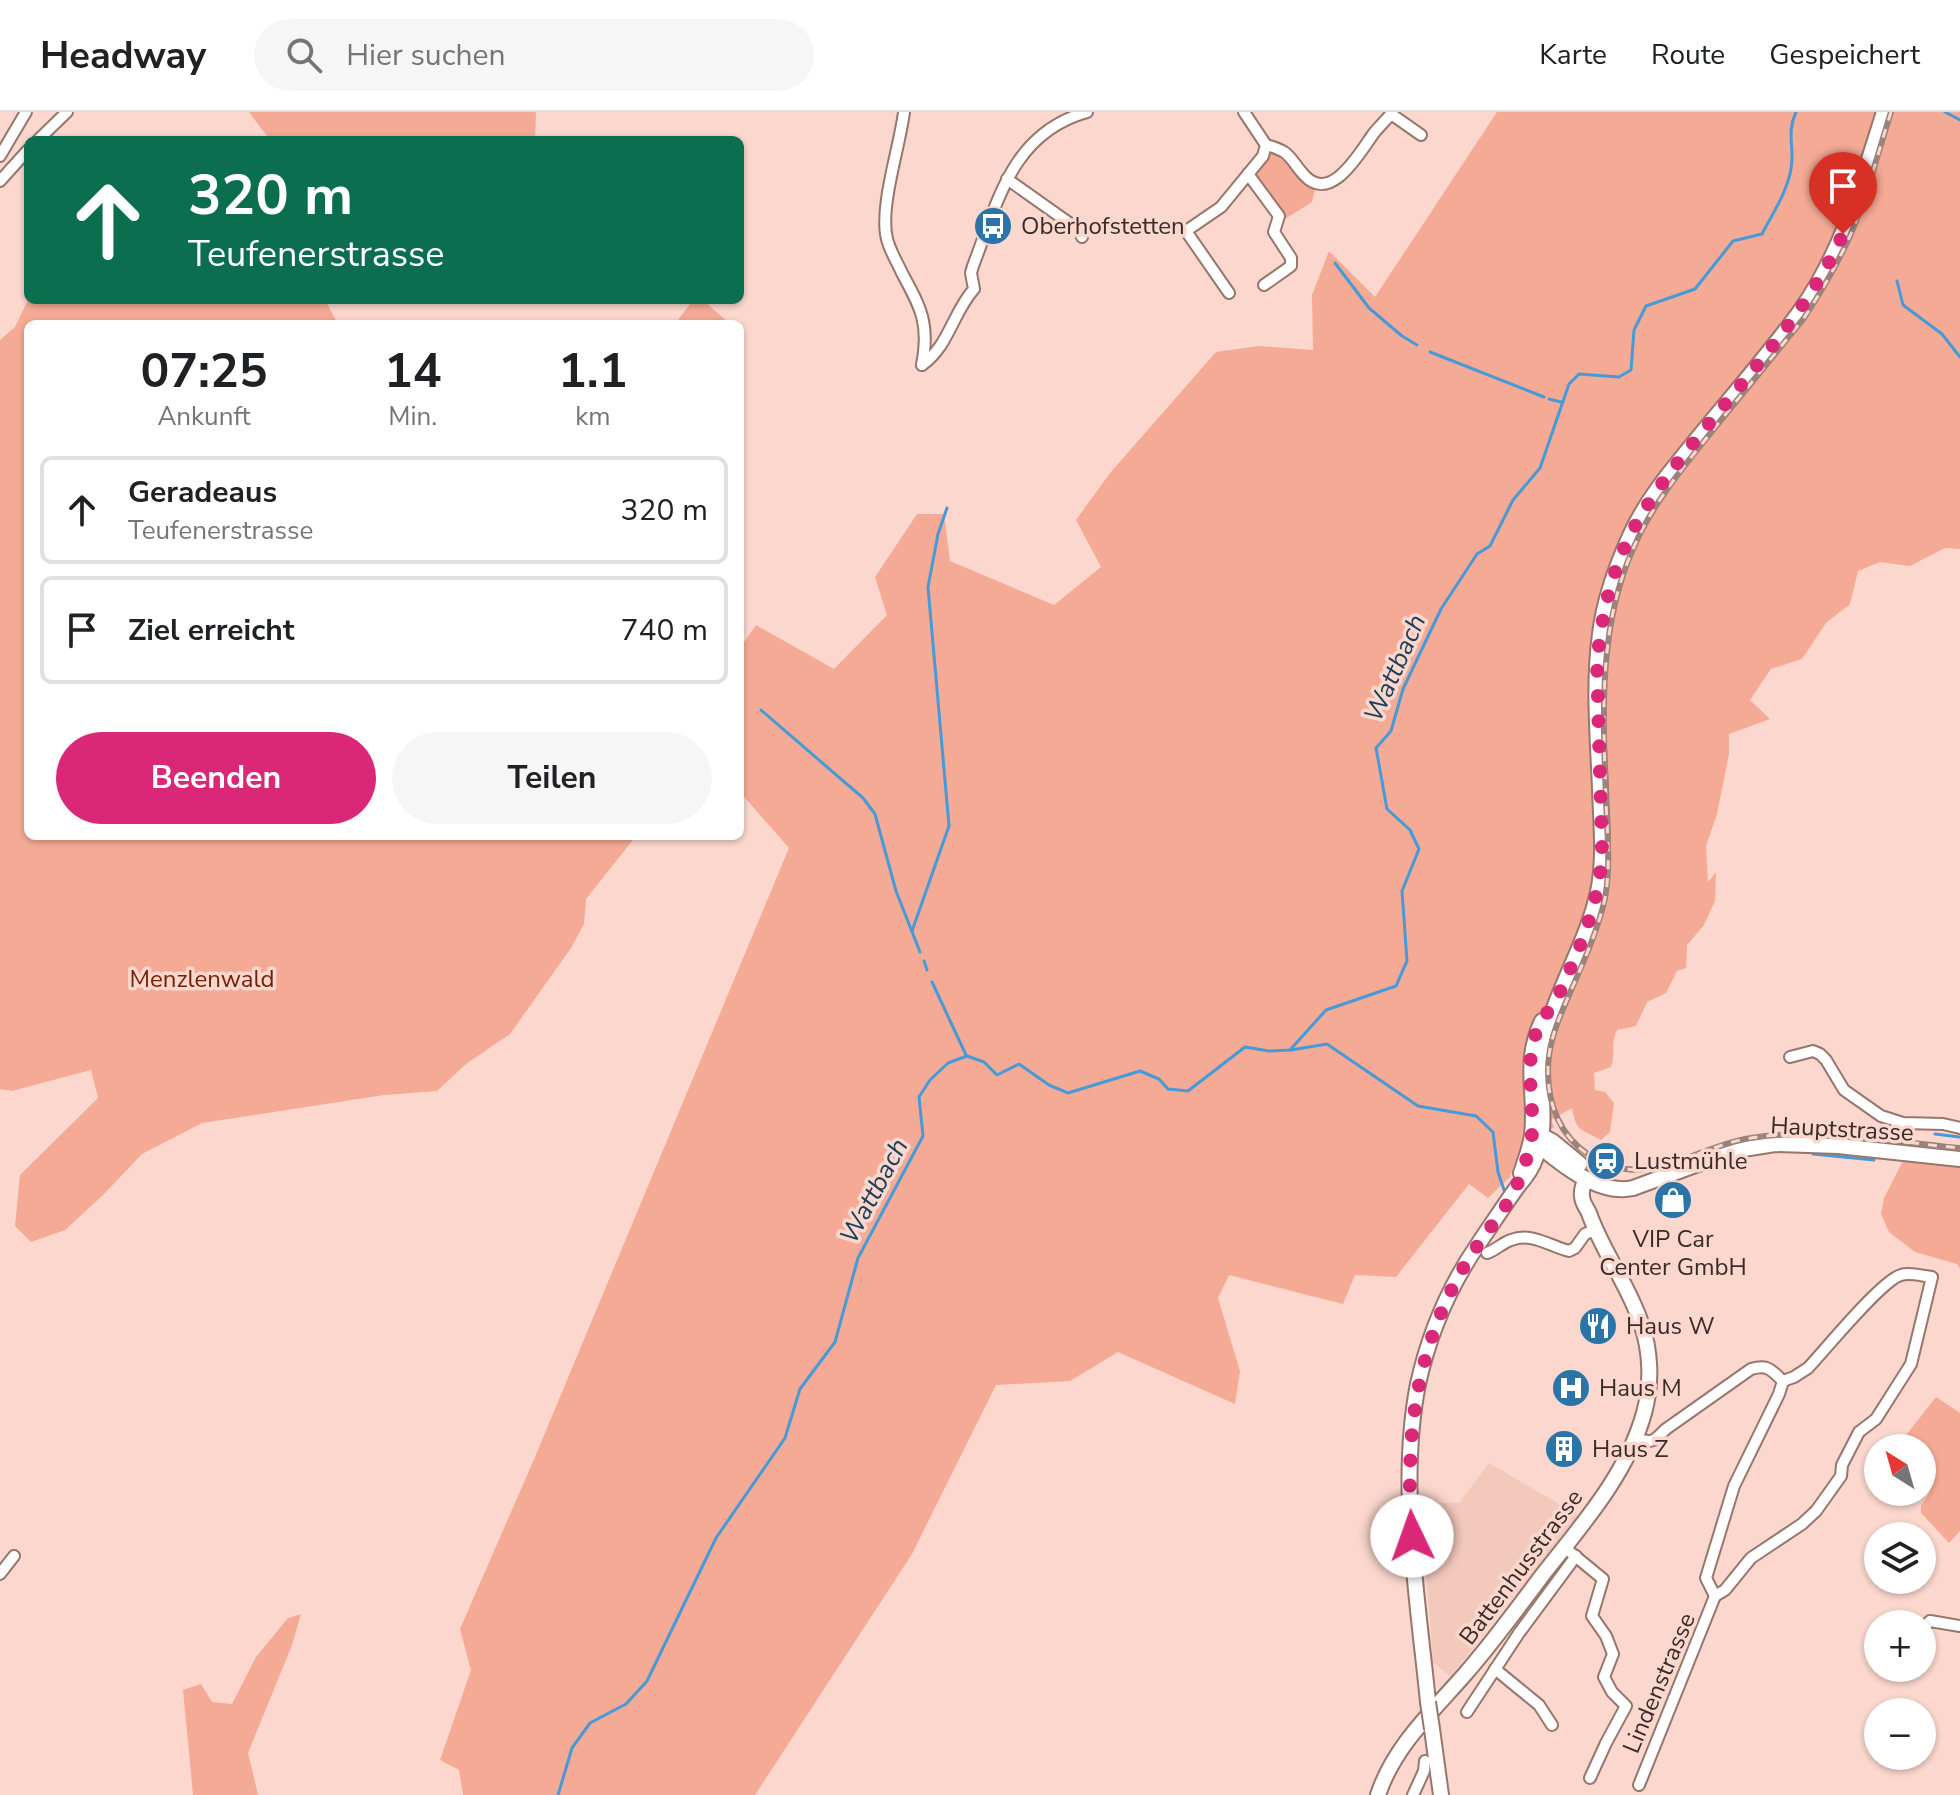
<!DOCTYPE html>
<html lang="de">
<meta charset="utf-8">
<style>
:root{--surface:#fff;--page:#f6f6f6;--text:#202124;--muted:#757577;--line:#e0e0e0;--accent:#db2777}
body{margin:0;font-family:"Nunito Sans",sans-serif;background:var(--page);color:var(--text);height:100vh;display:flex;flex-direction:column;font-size:30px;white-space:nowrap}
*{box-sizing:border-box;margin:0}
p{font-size:26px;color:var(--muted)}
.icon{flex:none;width:44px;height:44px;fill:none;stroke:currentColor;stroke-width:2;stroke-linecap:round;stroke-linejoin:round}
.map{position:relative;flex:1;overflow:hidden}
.details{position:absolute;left:24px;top:208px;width:720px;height:520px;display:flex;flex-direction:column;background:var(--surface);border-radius:12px;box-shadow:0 2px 6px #0004}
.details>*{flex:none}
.top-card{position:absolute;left:24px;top:24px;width:720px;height:168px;border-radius:12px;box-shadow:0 2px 6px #0004;background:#0b6e4f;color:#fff;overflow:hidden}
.needle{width:52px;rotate:323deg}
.tools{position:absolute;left:1864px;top:1322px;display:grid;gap:16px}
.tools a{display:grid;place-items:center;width:72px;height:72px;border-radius:50%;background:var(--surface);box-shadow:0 2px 6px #0004;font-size:40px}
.pin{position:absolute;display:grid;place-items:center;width:68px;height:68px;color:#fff;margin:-82px -34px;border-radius:50% 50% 50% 0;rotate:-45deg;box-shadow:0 0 8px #0007}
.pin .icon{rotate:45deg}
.me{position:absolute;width:88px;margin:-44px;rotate:357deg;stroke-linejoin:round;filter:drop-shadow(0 0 6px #0008)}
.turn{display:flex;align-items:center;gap:28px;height:168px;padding:0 32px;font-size:36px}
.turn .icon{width:104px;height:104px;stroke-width:2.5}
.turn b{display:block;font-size:56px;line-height:68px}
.eta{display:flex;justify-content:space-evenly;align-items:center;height:136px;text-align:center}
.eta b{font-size:48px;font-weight:700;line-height:56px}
.primary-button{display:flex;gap:16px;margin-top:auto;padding:16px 32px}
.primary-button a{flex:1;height:92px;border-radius:48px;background:var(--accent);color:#fff;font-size:32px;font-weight:700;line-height:92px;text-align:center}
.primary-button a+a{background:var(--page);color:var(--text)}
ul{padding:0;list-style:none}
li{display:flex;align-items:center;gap:24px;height:108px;margin:0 16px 12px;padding:0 16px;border:4px solid var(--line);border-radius:12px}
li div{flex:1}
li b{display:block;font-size:30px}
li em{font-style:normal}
header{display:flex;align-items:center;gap:48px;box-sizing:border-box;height:112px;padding:0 40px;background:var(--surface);border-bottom:2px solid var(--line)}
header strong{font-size:38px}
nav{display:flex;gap:44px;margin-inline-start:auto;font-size:28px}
.search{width:560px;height:72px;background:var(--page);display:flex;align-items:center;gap:20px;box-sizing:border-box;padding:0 28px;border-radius:44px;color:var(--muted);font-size:30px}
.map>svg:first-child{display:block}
.built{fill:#f3c9bc}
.green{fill:#f5aa95}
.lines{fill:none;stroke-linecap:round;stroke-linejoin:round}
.stream{stroke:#469ad8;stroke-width:3}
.street-casing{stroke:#96766d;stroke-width:14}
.secondary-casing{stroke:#96766d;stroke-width:18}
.street{stroke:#fff;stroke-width:10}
.secondary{stroke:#fff;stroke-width:14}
.rail-casing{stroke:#9b837c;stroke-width:6}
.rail{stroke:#fbd7cd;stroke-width:3;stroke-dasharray:9;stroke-linecap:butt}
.secondary-bridge-casing{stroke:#96766d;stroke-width:18;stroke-linecap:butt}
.secondary-bridge{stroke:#fff;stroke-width:14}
.route{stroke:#db2777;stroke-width:14;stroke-dasharray:0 25.2}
.labels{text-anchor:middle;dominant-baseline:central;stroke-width:7;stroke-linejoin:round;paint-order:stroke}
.poi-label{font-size:24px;fill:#392c28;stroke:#fbd7cd;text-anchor:start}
.park-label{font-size:24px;fill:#742005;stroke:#fbd7cd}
.street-label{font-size:24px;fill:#392c28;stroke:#fbd7cd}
.water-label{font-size:26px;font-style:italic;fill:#1d405a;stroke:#fbd7cd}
</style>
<header>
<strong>Headway</strong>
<div class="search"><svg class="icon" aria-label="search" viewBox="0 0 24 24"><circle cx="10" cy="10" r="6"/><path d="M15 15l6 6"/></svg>Hier suchen</div>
<nav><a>Karte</a><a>Route</a><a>Gespeichert</a></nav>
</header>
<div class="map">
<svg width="1960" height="1683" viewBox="0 0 1960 1683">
<rect width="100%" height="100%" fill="#fbd7cd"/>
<polygon class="built" points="1489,1351 1578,1403 1450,1565 1433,1550 1421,1391 1459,1391"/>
<g class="green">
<polygon points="249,0 536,0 535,28 270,28"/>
<path d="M1497,0h463v437l-15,-1 -35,18 -30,-4 -22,9 -8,33 -24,19 -24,36 -31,10 -21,31 20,19 -41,15v20l-12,60 -11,32 2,36 8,-10 -1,29 -11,24 -17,20 -1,23 -9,3 -11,22 -19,9 -11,24 -19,4c-7,16 -1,23 -6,37l-17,6 1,17 10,2 9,11 -4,29 -9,8c-20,-11 -25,-8 -29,-32l-21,12 3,7 -3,2 7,11 3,-1 7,11 -16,-14 -6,-13 -22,13 -14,41 -22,21 -19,-14 -73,93 -41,-2 -12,29 -114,-29 -11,23 22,73 -5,33 -117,-52 -48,29 -74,4 -84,169 -157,241h-292l-4,-25 -19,-10 31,-90 -11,-41 75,-172 254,-609 -49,-56v-144l16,-23 78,44 53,-54 -12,-38 42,-63h27l6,47 104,44 47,-38 -25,-47 34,-47 106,-121 43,-6 54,4 -1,-55 17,-44 46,46z"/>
<polygon points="1281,41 1301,66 1315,77 1312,90 1285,107 1254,64 1257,56 1269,42"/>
<polygon points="28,188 325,188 338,212 28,212 28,724 636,724 586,787 584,812 571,836 510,922 466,952 437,979 384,983 202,1011 142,1042 103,1083 65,1118 31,1130 15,1114 20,1063 98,986 91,958 12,979 0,977 0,228 15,215"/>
<polygon points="693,188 703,188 730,212 675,212"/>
<polygon points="1907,1041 1960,1047 1960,1157 1957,1152 1915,1140 1889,1120 1881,1102 1884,1086"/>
<polygon points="1936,1285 1960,1301 1960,1419 1949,1431 1921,1401 1921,1394 1930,1380 1927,1374 1922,1370 1922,1336 1896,1336"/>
<polygon points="301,1502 292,1533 248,1641 258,1683 193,1683 183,1578 201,1572 212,1590 232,1592 256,1545 288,1506"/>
</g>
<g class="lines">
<g class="stream">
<polyline points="1945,0 1960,8"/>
<polyline points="1335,151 1369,196 1402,224 1417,233"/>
<polyline points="1897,169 1903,193 1942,222 1960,245"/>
<polyline points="1430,240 1544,285"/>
<polyline points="1549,287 1561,290"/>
<polyline points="761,598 863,686 875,702 896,779 920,840"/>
<polyline points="912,819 949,714 928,475 938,422 947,396"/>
<polyline points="924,849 927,858"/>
<polyline points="932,870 966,943"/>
<polyline points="1291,938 1327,932 1418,994 1476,1004 1493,1020 1498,1060 1505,1081"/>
<polyline points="1935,1022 1960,1025"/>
<polyline points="1813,1042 1874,1048"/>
<path d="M558,1683l14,-47 18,-25 36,-19 21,-23 69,-143 69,-100 15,-49 35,-47 23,-84 65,-122 -4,-39 11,-17 18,-17 19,-7 17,6 13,13 22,-11 30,21 19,8 72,-22 19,8 9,10 20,2 57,-44 24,4 21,-1 36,-40 70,-24 11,-25 -5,-70 17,-42 -9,-19 -23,-21 -11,-61 15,-17 12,-42 38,-80 36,-55 13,-8 23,-46 27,-32 29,-84 10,-10 40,3 12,-7 3,-40 12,-24 49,-17 38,-48 29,-7c11,-21 25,-42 29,-65 4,-20 -5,-36 5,-57"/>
</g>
<g class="street-casing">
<g id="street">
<path d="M904,0c-4,34 -25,95 -17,127 3,12 10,23 15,34 19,35 28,51 20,92"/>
<path d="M1244,0l22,33c26,7 22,12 38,30 27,30 56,-23 70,-42 5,-6 11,-12 17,-19l30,21"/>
<polyline points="38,28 67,0"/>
<polyline points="0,44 26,0"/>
<polyline points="1248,62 1279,104 1274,120 1291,146 1291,154 1264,173"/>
<polyline points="1007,67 1079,118 1082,125"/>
<polyline points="0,69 28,38"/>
<polyline points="1229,181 1186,119 1221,95 1263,44 1266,33"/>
<path d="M922,253c27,-19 31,-53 52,-76l-3,-16 2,-7c25,-65 39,-133 114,-154"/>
<polyline points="1790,945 1813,939 1820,942 1826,948 1844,978 1881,1004 1903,1011 1943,1012 1960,1016"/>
<path d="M1487,1141c9,-3 15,-10 24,-13 21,-8 38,6 58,11l6,-3 10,-14 10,-4"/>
<path d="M1635,1326c19,6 18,3 31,-9l85,-60c17,-5 20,1 32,12"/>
<polyline points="1564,1435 1603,1467 1592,1504 1606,1524 1613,1542 1604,1565 1612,1580 1626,1594 1606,1631 1590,1666"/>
<polyline points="0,1462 14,1444"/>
<path d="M1715,1484l10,-6 26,-32 51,-34 14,-13 25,-35 1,-11 17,-33 17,-13 35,-55 21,-87c-10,-1 -22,-5 -31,-2 -19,5 -76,75 -93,93l-14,9 -11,4"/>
<polyline points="1715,1484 1706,1466 1734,1374 1779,1282 1783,1269"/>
<polyline points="1922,1517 1930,1509 1960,1514"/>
<polyline points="1495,1557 1539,1593 1552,1613"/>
<polyline points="1467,1600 1519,1521 1576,1444"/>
<polyline points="1639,1673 1715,1484"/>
<polyline points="1413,1683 1424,1659 1425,1649"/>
</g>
</g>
<g class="secondary-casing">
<g id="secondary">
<polyline points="1542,1024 1552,1029 1580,1052"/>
<path d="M1535,1030c24,21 64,54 98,46l87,-32 17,-6 38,-6 63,2 122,13"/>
<path d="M1521,1061c4,-12 9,-25 11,-38 5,-41 -10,-72 10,-114"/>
<path d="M1428,1590c-10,-102 -30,-217 -10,-318 11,-50 32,-99 61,-141 13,-19 26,-39 39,-57 8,-9 14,-17 18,-29 14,-35 0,-74 7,-111 11,-54 43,-100 55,-154 7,-33 3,-69 2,-103 -2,-51 -7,-104 0,-155 4,-33 16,-67 30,-98 15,-34 40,-64 63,-92 36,-45 75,-88 108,-134 42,-60 61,-129 83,-198"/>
<polyline points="1432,1617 1441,1683"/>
<path d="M1378,1683c16,-49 55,-84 88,-122 27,-31 51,-64 75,-96 39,-50 86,-102 103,-164 8,-29 7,-62 -3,-90 -13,-39 -39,-72 -52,-110 -2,-5 -7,-10 -7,-17 -1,-6 1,-11 4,-17"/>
</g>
</g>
<use href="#street" class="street"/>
<use href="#secondary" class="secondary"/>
<g class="rail-casing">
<path id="rail" d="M1891,0c-13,41 -24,84 -41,124 -13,29 -29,56 -46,82 -29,36 -58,71 -87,107 -31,39 -64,77 -84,124 -35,79 -30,166 -27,251 1,32 5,66 -1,98 -6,31 -26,74 -39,104 -10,23 -18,44 -18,69 0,34 12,65 41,84 57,38 106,-9 162,-17 66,-11 143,4 209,10"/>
</g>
<use href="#rail" class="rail"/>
<g class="secondary-bridge-casing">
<polyline id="secondary-bridge" points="1428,1590 1432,1617"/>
</g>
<use href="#secondary-bridge" class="secondary-bridge"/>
</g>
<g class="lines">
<path class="route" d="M1412,1424c-7,-94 2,-180 49,-264 10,-18 22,-34 34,-51 7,-11 18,-23 22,-36 6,-16 14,-35 15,-52 2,-32 -7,-65 3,-97 5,-16 17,-28 24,-42 21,-46 42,-94 43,-145l-5,-185c4,-46 14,-93 36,-134 19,-36 44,-67 70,-99 51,-63 107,-123 140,-197"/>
</g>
<defs>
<g id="bus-disc" transform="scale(2)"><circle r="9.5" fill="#2a74a7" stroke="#fbd7cd"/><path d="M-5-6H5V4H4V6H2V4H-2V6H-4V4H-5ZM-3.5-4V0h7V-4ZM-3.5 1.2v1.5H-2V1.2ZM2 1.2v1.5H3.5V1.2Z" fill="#fff"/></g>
<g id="station-disc" transform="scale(2)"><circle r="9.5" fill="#2a74a7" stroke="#fbd7cd"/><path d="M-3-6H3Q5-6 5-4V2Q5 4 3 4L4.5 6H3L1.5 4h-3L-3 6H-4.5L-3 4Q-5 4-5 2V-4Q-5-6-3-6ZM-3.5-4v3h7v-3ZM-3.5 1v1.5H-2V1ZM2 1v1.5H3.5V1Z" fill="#fff"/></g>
<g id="shop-disc" transform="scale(2)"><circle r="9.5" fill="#2a74a7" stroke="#fbd7cd"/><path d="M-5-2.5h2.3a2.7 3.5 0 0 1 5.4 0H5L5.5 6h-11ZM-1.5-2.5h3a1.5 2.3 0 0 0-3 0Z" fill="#fff"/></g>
<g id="restaurant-disc" transform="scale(2)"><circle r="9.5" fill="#2a74a7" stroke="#fbd7cd"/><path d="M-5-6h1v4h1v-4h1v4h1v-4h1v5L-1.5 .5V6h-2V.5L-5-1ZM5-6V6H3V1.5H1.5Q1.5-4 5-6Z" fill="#fff"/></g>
<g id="hospital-disc" transform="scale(2)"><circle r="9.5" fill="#2a74a7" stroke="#fbd7cd"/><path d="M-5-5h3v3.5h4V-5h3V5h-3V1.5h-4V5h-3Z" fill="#fff"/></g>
<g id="building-disc" transform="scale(2)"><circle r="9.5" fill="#2a74a7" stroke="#fbd7cd"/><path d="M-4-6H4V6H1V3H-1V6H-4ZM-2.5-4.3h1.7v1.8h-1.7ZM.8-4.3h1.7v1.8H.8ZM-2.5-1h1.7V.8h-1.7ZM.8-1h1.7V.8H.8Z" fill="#fff"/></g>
</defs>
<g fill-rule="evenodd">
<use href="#bus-disc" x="993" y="114"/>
<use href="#station-disc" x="1606" y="1049"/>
<use href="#shop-disc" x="1673" y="1088"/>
<use href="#restaurant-disc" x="1598" y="1214"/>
<use href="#hospital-disc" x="1571" y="1276"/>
<use href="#building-disc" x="1564" y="1337"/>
</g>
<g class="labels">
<g class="poi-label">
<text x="1021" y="114">Oberhofstetten</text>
<text x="1634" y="1049">Lustmühle</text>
<text x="1673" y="1127" text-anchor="middle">VIP Car<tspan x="1673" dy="28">Center GmbH</tspan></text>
<text x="1626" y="1214">Haus W</text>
<text x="1599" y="1276">Haus M</text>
<text x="1592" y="1337">Haus Z</text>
</g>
<g class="park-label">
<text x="202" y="867">Menzlenwald</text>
</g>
<g class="street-label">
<text transform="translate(1842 1017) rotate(3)">Hauptstrasse</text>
<text transform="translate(1521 1455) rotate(-53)">Battenhusstrasse</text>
<text transform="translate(1659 1571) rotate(-67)">Lindenstrasse</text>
</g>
<g class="water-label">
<text transform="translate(1395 556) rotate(-66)">Wattbach</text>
<text transform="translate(874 1079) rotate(-62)">Wattbach</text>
</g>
</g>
</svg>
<div class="tools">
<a><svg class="needle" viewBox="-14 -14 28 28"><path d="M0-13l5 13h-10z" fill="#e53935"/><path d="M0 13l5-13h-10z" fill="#757577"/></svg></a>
<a><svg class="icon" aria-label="layers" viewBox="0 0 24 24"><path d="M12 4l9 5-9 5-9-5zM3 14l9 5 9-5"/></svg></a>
<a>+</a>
<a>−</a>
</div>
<div class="pin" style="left:1843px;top:122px;background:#d93025"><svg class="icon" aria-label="arrive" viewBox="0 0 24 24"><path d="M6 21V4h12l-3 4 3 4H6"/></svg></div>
<svg class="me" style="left:1412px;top:1424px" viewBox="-20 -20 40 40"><circle r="19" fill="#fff"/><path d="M0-13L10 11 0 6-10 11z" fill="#db2777"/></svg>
<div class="top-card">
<div class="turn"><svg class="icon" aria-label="ahead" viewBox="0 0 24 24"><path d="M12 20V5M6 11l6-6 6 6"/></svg><div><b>320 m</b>Teufenerstrasse</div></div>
</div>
<section class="details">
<div class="eta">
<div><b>07:25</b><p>Ankunft</p></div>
<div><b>14</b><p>Min.</p></div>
<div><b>1.1</b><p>km</p></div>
</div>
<ul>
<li><svg class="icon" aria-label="ahead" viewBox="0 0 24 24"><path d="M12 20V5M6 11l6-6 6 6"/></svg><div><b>Geradeaus</b><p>Teufenerstrasse</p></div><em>320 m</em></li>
<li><svg class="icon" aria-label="arrive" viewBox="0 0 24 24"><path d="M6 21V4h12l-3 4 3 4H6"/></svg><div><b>Ziel erreicht</b></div><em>740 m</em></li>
</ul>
<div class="primary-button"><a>Beenden</a><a>Teilen</a></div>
</section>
</div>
